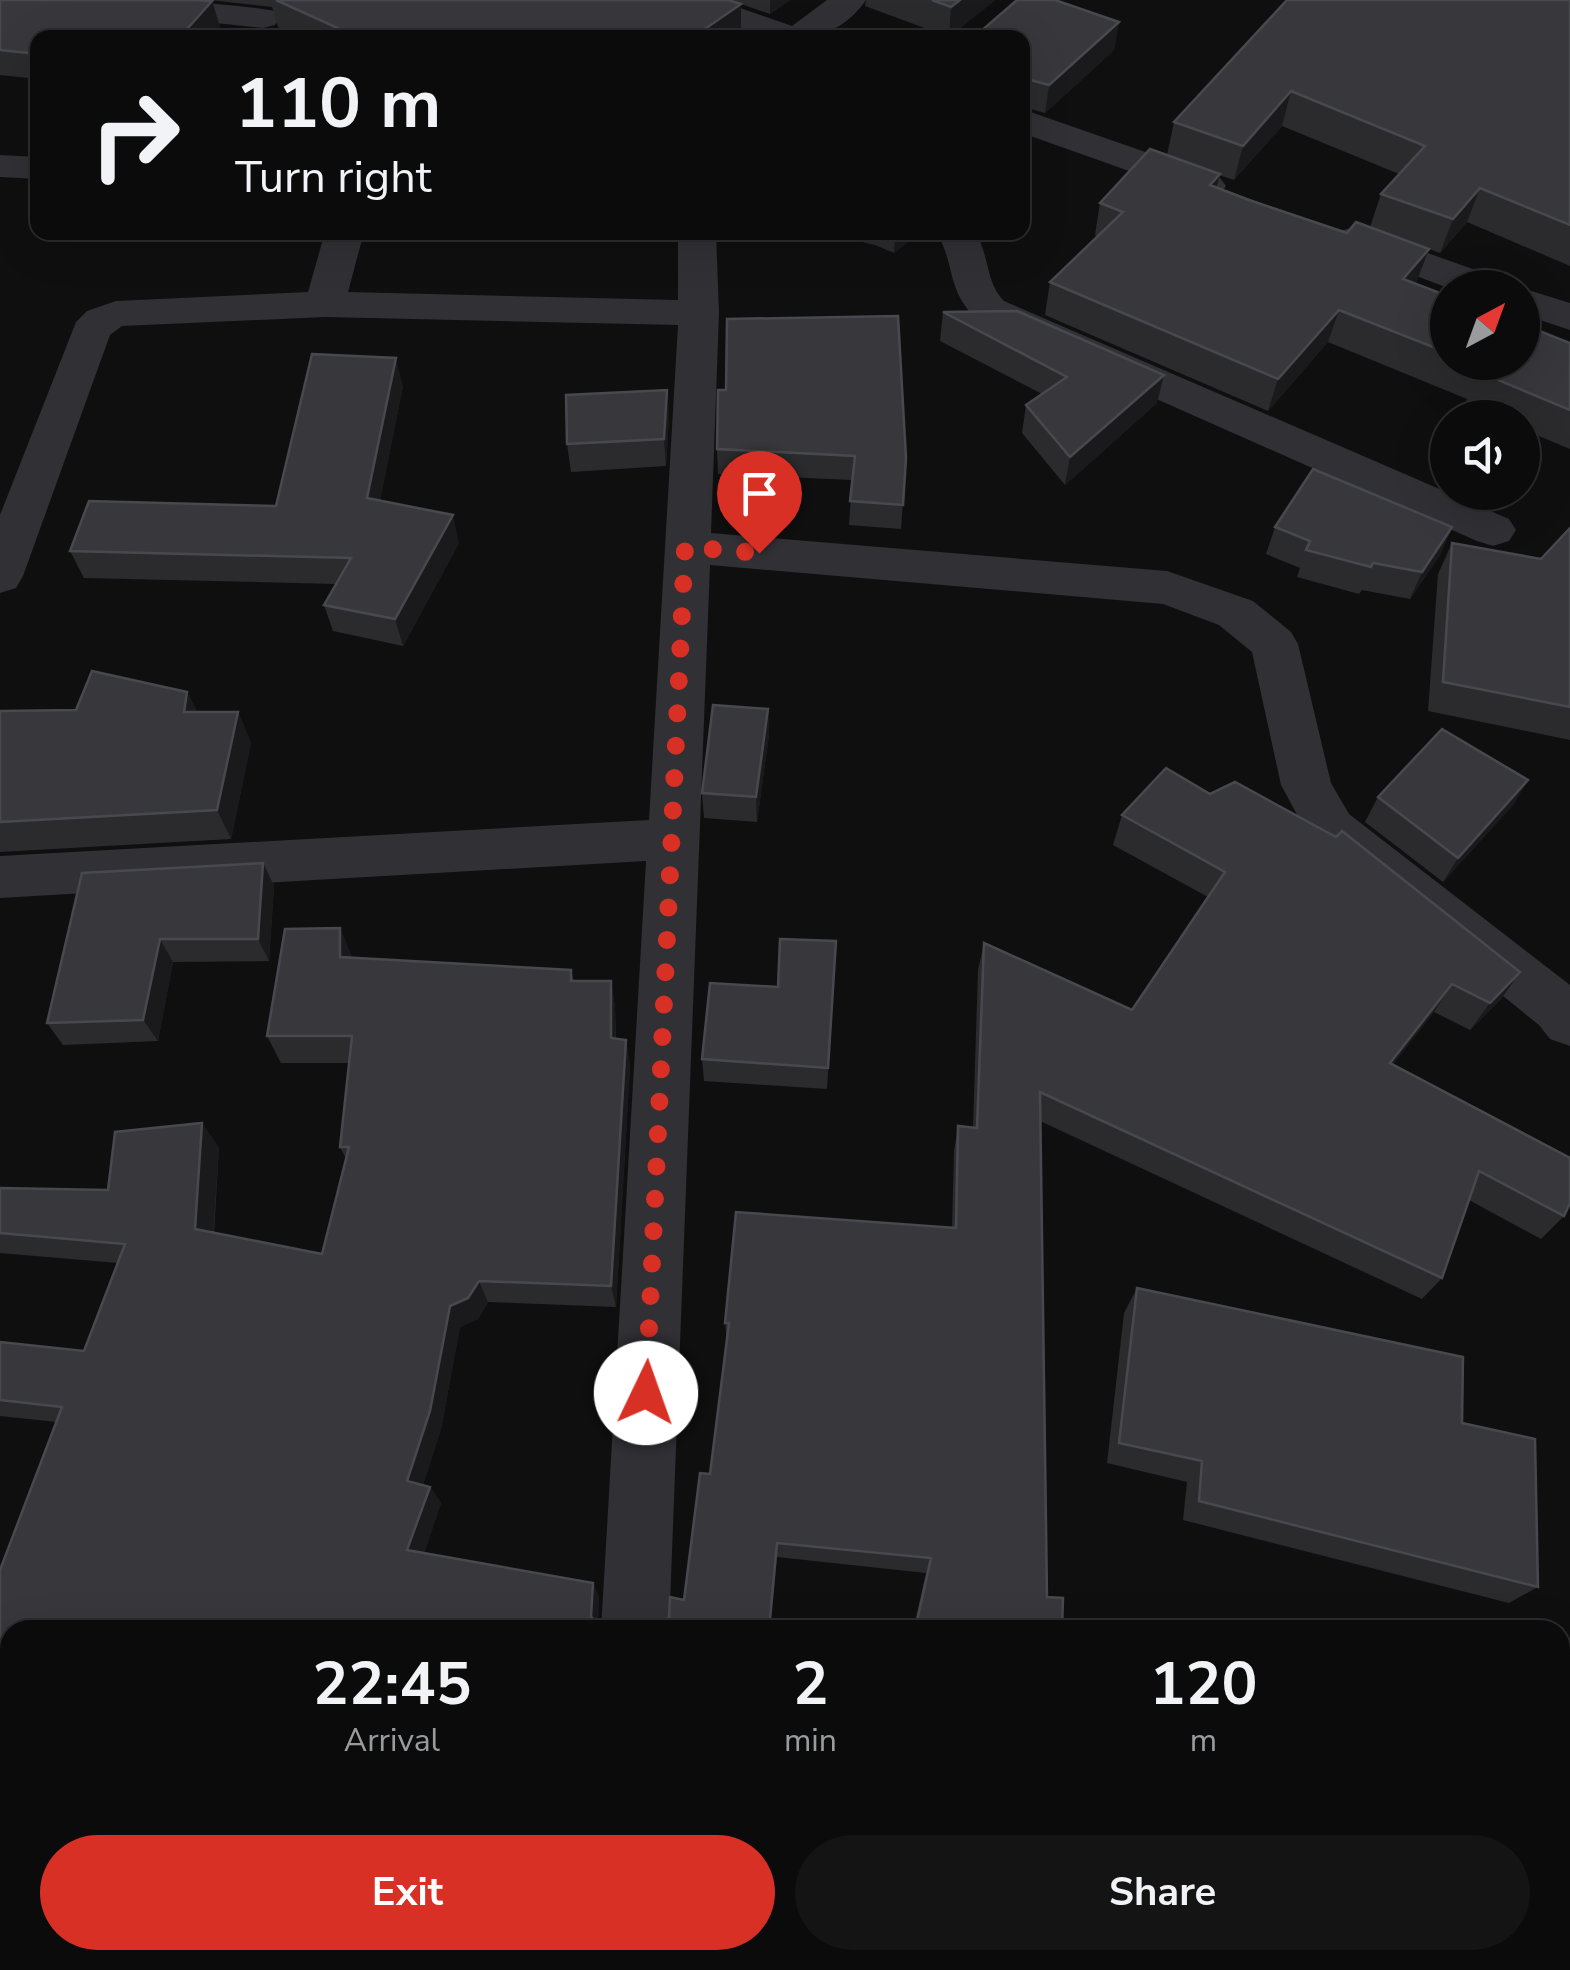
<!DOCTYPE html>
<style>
:root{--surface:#0b0b0c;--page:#141415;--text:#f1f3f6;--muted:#9a9b9d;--line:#2b2b2d;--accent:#d93025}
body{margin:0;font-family:"Nunito Sans",sans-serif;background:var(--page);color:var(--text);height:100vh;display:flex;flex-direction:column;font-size:38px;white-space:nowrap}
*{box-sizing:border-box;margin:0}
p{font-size:32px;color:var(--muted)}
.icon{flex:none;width:55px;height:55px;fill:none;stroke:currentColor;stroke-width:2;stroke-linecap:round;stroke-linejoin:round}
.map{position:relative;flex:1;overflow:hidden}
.details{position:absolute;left:0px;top:1620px;width:1570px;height:350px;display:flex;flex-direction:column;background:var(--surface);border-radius:30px 30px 0 0;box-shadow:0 10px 40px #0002,0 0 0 2px var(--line)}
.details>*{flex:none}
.banner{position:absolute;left:30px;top:30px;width:1000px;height:210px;border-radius:20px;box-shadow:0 10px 40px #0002,0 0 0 2px var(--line);background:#0b0b0c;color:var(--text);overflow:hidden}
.needle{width:65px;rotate:41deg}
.buttons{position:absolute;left:1430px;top:270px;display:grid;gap:20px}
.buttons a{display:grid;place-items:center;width:110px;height:110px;border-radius:50%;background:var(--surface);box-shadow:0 10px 40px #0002,0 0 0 2px var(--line);font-size:50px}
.pin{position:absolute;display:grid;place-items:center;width:85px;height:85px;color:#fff;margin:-102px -42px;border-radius:50% 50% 50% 0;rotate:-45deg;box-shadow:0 0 10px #0007}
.pin .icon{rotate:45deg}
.me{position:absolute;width:110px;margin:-55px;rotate:3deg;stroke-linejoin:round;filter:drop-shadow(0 0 8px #0008)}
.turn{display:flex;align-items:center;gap:35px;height:210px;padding:0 40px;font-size:45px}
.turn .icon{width:130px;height:130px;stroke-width:2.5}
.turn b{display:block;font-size:70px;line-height:85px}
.eta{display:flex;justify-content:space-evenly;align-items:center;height:170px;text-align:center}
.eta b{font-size:60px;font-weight:700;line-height:70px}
.primary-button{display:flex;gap:20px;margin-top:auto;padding:20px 40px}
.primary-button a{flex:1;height:115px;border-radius:60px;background:var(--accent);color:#fff;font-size:40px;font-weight:700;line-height:115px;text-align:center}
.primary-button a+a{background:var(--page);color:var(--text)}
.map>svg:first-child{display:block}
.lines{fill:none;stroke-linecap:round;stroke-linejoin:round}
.minor{fill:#303035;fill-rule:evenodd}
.wall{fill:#2b2b2e;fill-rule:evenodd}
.shaded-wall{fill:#1a1a1c}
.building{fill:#38383c;stroke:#48494e;stroke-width:2.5}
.route{stroke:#d93025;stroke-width:18;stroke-dasharray:0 32.4}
</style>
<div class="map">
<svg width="1570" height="1970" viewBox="0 0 1570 1970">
<rect width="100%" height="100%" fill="#0f0f10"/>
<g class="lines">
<g class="minor">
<path d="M73,0c66,0 137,0 202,11l5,7 -5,7 -12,3 -173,-18 -12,-3z"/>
<path d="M667,0h50l75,26 35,-26h39c-47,68 -132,29 -194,7z"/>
<polygon points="1022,109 1220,178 1226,186 1220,194 1207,197 1194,194 1022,133"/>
<polygon points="0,155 38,157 38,179 0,177"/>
<polygon points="1354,227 1501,279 1507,288 1448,288 1340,247 1334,239 1340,231"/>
<polygon points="325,232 364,232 348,292 678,300 678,232 716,232 719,313 711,533 1167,571 1253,601 1291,632 1298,644 1331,783 1349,814 1570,985 1570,1046 1550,1039 1539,1025 1313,844 1281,785 1252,652 1219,625 1163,604 710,565 669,1630 601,1630 646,861 0,898 0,856 649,820 678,325 325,317 122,326 110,335 23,576 16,588 0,593 0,515 76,322 87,311 116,301 308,292"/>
<path d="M936,232h39c15,23 10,50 29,69l505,218 7,11 -7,11 -16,5 -16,-5 -501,-222c-31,-32 -20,-55 -40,-87z"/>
<polygon points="1522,288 1570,303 1570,330 1522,314"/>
<rect x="581" y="1960" width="76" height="10"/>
</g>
</g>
<g class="wall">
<polygon points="0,0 212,1 220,27 210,38 38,38 38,79 0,75"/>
<polygon points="210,0 790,0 770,14 741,4 741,34 737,38 300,38 278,27 272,7"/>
<polygon points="866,0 995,0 949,37 865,6"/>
<polygon points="1017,0 1119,22 1114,50 1045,113 1024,107"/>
<path d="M1570,0v266l-103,-44 -27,31 -11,-4 -14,34 33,13v66h74l48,-19v106l-48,-20v-11h-26l-31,-14 2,-5 -139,-57 -60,69 -223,-96 5,-33 48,-45 -3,-2 5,-32 67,-48 7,-33zM1282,126l117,48 -18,20 -11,33 -23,6 -131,-46 3,-12 15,5z"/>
<polygon points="611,232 665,232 665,242 612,241"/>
<polygon points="820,232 921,232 894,253 875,245"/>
<polygon points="943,312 1157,403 1065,485 1022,433 1026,405 1042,394 940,341"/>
<polygon points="403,386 380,500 459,543 403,646 333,631 324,605 336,584 84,578 70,551 276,506"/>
<polygon points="667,390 669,418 666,466 571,472 567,444"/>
<polygon points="717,449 906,458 901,529 849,525 852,480 718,474"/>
<polygon points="1275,527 1452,527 1440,555 1410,599 1362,590 1359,594 1297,577 1300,568 1266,554"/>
<polygon points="1570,528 1570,740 1428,711 1438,574 1452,543 1541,559"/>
<polygon points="187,692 197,712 238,712 251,743 231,839 0,852 0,711 76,710"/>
<polygon points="768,709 769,735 757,822 704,818 702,793"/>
<polygon points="1166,768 1210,794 1235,782 1336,837 1342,831 1520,972 1501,999 1470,1030 1434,1012 1393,1064 1570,1158 1570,1203 1564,1216 1541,1239 1469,1200 1442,1278 1422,1299 1040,1121 1047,1597 1063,1598 1062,1630 913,1630 926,1573 777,1557 770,1630 10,1630 10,1960 168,1960 243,1970 0,1970 0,1570 57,1422 0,1416 0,1342 84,1351 118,1263 0,1253 0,1188 108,1190 115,1132 202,1123 219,1148 214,1233 322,1254 346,1159 340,1147 349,1063 281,1063 267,1036 285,929 340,928 352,958 571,970 574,981 611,981 615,1008 616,1038 626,1040 630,1066 616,1307 488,1302 478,1319 460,1327 441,1429 423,1485 430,1487 441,1503 424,1553 593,1583 599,1597 598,1621 665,1621 669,1618 670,1597 684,1600 700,1473 710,1474 727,1342 725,1323 736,1212 952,1227 954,1151 958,1126 973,1127 978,970 984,943 1132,1010 1208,897 1113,845 1122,815"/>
<polygon points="1528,780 1513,805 1443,882 1365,822 1378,797"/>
<polygon points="263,863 274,886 269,961 173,962 158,1041 63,1045 47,1023"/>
<polygon points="836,941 827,1089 704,1081 702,1059 778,987"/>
<polygon points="1137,1288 1462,1423 1538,1587 1509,1603 1183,1520 1187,1482 1107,1463 1124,1313"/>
<polygon points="1560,1758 1570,1760 1570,1859 1560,1857"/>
<polygon points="988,1960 1067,1960 1065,1970 986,1970"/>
<polygon points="1195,1960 1409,1960 1405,1970 1194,1970"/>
</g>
<g class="shaded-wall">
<polygon points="770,0 790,0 770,14"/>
<polygon points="960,0 995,0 949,37 951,7"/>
<polygon points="212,1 220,27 210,38 179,38"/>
<polygon points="741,4 741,34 737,38 702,38 702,31"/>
<polygon points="1119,22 1114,50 1045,113 1049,85"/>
<polygon points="1291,91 1282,126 1234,180 1243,146"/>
<polygon points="1220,174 1212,206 1210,185"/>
<polygon points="1480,188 1467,222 1440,253 1453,219"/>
<polygon points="895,232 921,232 894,253"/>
<polygon points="1429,249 1417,281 1392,311 1403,279"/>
<polygon points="1339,310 1328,342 1268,411 1278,379"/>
<polygon points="396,358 403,386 375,525 367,498"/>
<polygon points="1164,375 1157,403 1065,485 1070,457"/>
<polygon points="667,390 669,418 666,466 664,439"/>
<polygon points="453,515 459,543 403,646 395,619"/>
<polygon points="1452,527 1440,555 1410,599 1422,572"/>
<polygon points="187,692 202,723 184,712"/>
<polygon points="768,709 769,735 757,822 756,797"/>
<polygon points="238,712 251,743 231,839 217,810"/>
<polygon points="1528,780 1513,805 1443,882 1458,858"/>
<polygon points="263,863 274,886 269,961 258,939"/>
<polygon points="340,928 352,957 352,985 340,957"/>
<polygon points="160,939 173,962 158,1041 143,1020"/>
<polygon points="1520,972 1501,999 1470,1030 1490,1003"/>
<polygon points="611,981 615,1008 616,1064 611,1038"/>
<polygon points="1452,984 1434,1012 1374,1089 1390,1063"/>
<polygon points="626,1040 630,1066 616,1307 611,1286"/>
<polygon points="202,1123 219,1148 212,1251 195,1229"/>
<polygon points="479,1281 488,1302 478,1319 460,1327 441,1429 419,1497 407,1481 450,1306"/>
<polygon points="430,1487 441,1503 420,1565 407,1550"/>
<polygon points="777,1543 777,1557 770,1630 769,1630"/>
<polygon points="593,1583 599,1597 597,1630 591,1617"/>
<polygon points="555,1960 563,1960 562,1970 553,1970"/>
</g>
<g class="building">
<polygon points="0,0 197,0 212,1 179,38 38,38 38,54 0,50"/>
<polygon points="276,0 728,0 741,4 702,31 718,38 350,38 353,35"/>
<polygon points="932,0 960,0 951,7"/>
<polygon points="1017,0 1055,0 1119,22 1049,85 1023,78 1024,108 1022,110 1022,38 973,38"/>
<polygon points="1287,0 1570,0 1570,225 1480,188 1453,219 1381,194 1425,146 1291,91 1243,146 1174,122"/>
<polygon points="1150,149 1220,174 1210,185 1249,200 1347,233 1356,222 1429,249 1403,279 1448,296 1448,353 1339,310 1278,379 1050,282 1123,212 1100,203"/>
<polygon points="1017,311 1164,375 1070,457 1026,405 1067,377 943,312"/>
<polygon points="898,316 906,458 903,505 850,501 855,456 717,449 718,390 726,390 727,319"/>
<polygon points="1522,324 1570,343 1570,410 1479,372 1482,367 1471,362 1522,362"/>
<polygon points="312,354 396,358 367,498 453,515 395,619 324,605 351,558 70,551 89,501 276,506"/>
<polygon points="667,390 664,439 567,444 566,395"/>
<polygon points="1313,469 1452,527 1422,572 1373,563 1371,567 1306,550 1310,541 1275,527"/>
<polygon points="1570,528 1570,707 1443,682 1452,543 1541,559"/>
<polygon points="92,671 187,692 184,712 238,712 217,810 0,822 0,711 76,710"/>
<polygon points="713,705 768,709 756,797 702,793"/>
<polygon points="1442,729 1528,780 1458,858 1378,797"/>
<polygon points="1166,768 1210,794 1235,782 1336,837 1342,831 1520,972 1490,1003 1452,984 1390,1063 1570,1158 1570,1203 1564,1216 1479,1171 1442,1278 1040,1092 1047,1597 1063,1598 1062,1630 915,1630 931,1558 777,1543 769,1630 10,1630 10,1960 154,1960 229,1970 0,1970 0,1570 62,1407 0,1400 0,1342 84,1351 125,1244 0,1233 0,1188 108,1190 115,1132 202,1123 195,1229 322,1254 349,1147 340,1147 352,1036 267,1036 285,929 340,928 340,957 571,970 571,981 611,981 611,1038 626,1040 611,1286 479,1281 468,1298 450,1306 430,1411 407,1481 430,1487 407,1550 593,1583 591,1617 595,1621 665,1621 669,1618 670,1597 684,1600 700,1473 710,1474 729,1323 725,1323 736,1212 956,1228 958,1126 977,1128 984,943 1132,1010 1225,872 1122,815"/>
<polygon points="263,863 258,939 160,939 143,1020 47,1023 82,873"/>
<polygon points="780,939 836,941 828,1068 702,1059 710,983 778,987"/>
<polygon points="1137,1288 1463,1357 1462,1423 1535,1439 1538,1587 1199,1501 1202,1461 1119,1443"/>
<polygon points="1560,1758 1570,1760 1570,1850 1560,1848"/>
<polygon points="391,1960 555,1960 553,1970 388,1970"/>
<polygon points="996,1960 1067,1960 1065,1970 994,1970"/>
<polygon points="1210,1960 1409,1960 1405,1970 1210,1970"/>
</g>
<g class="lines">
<polyline class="route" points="646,1393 685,547 759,553"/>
</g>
</svg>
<div class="buttons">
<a><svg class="needle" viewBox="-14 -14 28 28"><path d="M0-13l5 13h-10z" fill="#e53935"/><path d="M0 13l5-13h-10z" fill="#9a9b9d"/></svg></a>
<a><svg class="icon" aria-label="sound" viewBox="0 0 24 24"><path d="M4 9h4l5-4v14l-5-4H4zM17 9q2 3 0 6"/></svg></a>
</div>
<div class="pin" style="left:759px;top:553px;background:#d93025"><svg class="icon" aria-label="arrive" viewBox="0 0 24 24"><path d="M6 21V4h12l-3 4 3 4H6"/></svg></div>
<svg class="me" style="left:646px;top:1393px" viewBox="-20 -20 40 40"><circle r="19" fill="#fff"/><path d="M0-13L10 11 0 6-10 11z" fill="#d93025"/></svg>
<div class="banner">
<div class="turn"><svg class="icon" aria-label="right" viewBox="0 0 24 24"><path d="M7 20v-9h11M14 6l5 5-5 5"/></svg><div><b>110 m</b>Turn right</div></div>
</div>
<section class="details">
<div class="eta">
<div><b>22:45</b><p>Arrival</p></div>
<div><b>2</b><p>min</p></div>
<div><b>120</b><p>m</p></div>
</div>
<div class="primary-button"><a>Exit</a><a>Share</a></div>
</section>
</div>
